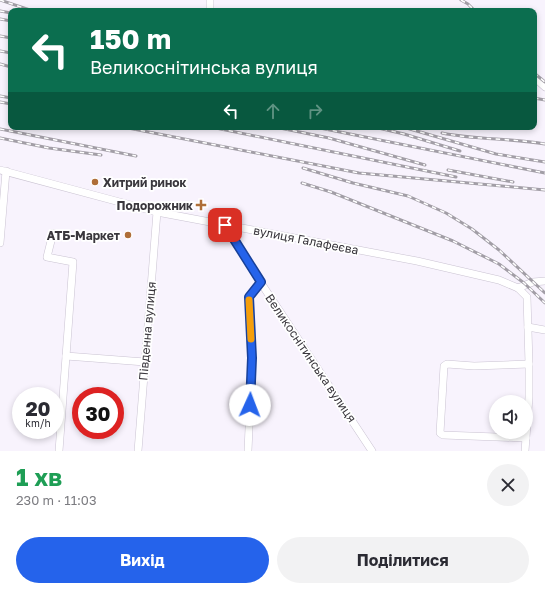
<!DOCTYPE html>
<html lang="uk">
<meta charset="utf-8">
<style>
:root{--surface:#fff;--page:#f2f2f3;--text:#2b2b33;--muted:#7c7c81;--accent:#2563eb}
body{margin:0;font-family:"Golos Text",sans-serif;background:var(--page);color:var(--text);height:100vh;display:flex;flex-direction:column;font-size:15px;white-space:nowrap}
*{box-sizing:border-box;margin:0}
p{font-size:13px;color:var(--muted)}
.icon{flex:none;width:22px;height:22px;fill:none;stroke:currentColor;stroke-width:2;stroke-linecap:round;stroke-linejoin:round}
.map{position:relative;height:451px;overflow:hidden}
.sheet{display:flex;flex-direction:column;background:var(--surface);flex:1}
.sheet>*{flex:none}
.hud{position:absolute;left:8px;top:8px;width:529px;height:122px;border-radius:8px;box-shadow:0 2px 6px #0003;background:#0b6e4f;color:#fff;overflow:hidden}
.buttons{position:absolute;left:489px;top:395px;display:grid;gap:8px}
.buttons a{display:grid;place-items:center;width:44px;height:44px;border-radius:50%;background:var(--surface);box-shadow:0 2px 6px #0003;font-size:20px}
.speed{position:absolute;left:12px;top:387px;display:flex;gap:8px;font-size:20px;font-weight:700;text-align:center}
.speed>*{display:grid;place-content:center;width:52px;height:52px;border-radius:50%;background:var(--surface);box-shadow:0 2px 6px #0003;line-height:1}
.speed small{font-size:10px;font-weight:400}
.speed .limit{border:6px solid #d22;background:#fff;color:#111}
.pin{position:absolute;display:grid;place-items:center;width:34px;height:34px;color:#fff;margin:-17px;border-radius:8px;box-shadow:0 2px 6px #0006}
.me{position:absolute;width:44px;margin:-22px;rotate:2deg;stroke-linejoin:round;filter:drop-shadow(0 0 3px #0008)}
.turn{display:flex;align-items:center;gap:14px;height:84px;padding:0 16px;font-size:18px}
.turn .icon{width:52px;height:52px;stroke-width:2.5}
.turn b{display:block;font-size:28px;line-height:34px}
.lanes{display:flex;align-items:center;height:38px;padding:0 16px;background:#0003;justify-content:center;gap:20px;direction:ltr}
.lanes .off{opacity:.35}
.round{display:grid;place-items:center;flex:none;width:42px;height:42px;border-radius:21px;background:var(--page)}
.head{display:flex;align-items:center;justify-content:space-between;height:68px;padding:0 16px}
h1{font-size:24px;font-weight:700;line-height:30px;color:#1e9e55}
.cta{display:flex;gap:8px;margin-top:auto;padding:8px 16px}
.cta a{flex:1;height:46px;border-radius:24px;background:var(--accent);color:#fff;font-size:16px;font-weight:700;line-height:46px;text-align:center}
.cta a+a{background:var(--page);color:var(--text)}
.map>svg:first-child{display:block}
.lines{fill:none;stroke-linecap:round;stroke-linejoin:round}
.minor-casing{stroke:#cac3d2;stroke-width:8}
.minor{stroke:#fff;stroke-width:7}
.rail-casing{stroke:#a29ea6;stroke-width:3}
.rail{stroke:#fff;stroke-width:1.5;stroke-dasharray:4.5;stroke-linecap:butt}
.route-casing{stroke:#184099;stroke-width:10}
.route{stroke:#2563eb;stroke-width:7}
.slow{stroke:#f59e0b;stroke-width:7}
.poi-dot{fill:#af6e38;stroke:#fff;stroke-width:1.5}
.labels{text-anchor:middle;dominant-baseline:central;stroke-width:3.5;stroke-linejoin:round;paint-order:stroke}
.poi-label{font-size:12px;font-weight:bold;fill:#3a373d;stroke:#fff;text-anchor:end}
.street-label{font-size:12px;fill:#3a373d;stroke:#fff}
</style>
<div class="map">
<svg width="545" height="451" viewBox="0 0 545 451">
<rect width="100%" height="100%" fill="#f8f3fd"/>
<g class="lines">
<g class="minor-casing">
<g id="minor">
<polyline points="210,0 210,11"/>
<polyline points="534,77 545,87"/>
<polyline points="0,170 157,212 417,261 499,280 518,288 527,297 529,364 529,397 525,451"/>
<polyline points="225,225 261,283 372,451"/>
<polyline points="53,233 47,257 73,262 59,451"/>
<polyline points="0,243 6,171"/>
<polyline points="518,288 533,282 545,281"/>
<polyline points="528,327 545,330"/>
<polyline points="66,356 145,362"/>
<polyline points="526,438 443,435 440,433 444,366 447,364 474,366 529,364"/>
<polyline points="138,451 157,212"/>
<polyline points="248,451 252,359 249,297 261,283"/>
</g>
</g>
<use href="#minor" class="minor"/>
<g class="rail-casing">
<g id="rail">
<polyline points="0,0 33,11"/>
<polyline points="461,0 468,4 475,11"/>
<polyline points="0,11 11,13"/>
<polyline points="0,19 11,21"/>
<polyline points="0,36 11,38"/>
<polyline points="0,51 11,53"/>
<polyline points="0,64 11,67"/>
<polyline points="534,73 545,82"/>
<polyline points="0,96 11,98"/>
<polyline points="534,98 545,100"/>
<polyline points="0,102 11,104"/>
<polyline points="123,127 359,173 545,190"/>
<polyline points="211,127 456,177"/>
<polyline points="275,127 329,138 425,165"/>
<polyline points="315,127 545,173"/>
<polyline points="374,127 404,134 460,151"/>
<polyline points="403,127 496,154 545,162"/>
<polyline points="0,129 136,156"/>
<path d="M442,133c34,7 69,5 103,11"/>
<polyline points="0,138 49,148 101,155"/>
<polyline points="303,168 353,183 408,196 446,213 472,229 499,250 545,293"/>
<polyline points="448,170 513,182"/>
<polyline points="302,183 331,192 453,241 499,264 524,283 545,303"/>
</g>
</g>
<use href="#rail" class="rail"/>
</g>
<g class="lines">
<g class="route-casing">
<polyline id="route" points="225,225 261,282 249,297 252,358 250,405"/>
</g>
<use href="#route" class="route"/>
<polyline class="slow" points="249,300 251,339"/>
</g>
<g class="poi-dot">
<circle cx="95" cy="182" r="4"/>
<path d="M199 199h4v4h4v4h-4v4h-4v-4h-4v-4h4z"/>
<circle cx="128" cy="235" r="4"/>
</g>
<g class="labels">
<g class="poi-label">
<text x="103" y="182" text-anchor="start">Хитрий ринок</text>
<text x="193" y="205">Подорожник</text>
<text x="120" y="235">АТБ-Маркет</text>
</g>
<g class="street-label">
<text transform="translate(306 240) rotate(11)">вулиця Галафеєва</text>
<text transform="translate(147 331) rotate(-85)">Південна вулиця</text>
<text transform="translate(311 358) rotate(56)">Великоснітинська вулиця</text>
</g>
</g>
</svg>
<div class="buttons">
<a><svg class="icon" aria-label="sound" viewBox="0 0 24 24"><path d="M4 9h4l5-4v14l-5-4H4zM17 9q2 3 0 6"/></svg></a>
</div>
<div class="speed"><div>20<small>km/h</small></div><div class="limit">30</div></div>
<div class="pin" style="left:225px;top:225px;background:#d93025"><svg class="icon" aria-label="arrive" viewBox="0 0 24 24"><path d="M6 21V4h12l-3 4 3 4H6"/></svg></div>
<svg class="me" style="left:250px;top:405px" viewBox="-20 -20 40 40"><circle r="19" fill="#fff"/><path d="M0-13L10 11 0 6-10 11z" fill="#2563eb"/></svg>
<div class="hud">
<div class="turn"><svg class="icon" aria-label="left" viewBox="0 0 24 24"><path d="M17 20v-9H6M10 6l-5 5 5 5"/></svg><div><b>150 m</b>Великоснітинська вулиця</div></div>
<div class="lanes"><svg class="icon" aria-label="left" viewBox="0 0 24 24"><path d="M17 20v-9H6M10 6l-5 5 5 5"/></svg><svg class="icon off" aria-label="ahead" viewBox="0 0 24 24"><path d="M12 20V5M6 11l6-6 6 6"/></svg><svg class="icon off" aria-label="right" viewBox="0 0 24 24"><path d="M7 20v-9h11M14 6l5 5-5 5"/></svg></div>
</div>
</div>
<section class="sheet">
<div class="head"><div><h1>1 хв</h1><p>230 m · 11:03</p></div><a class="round"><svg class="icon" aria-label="close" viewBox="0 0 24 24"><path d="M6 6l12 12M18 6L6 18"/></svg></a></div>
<div class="cta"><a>Вихід</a><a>Поділитися</a></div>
</section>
